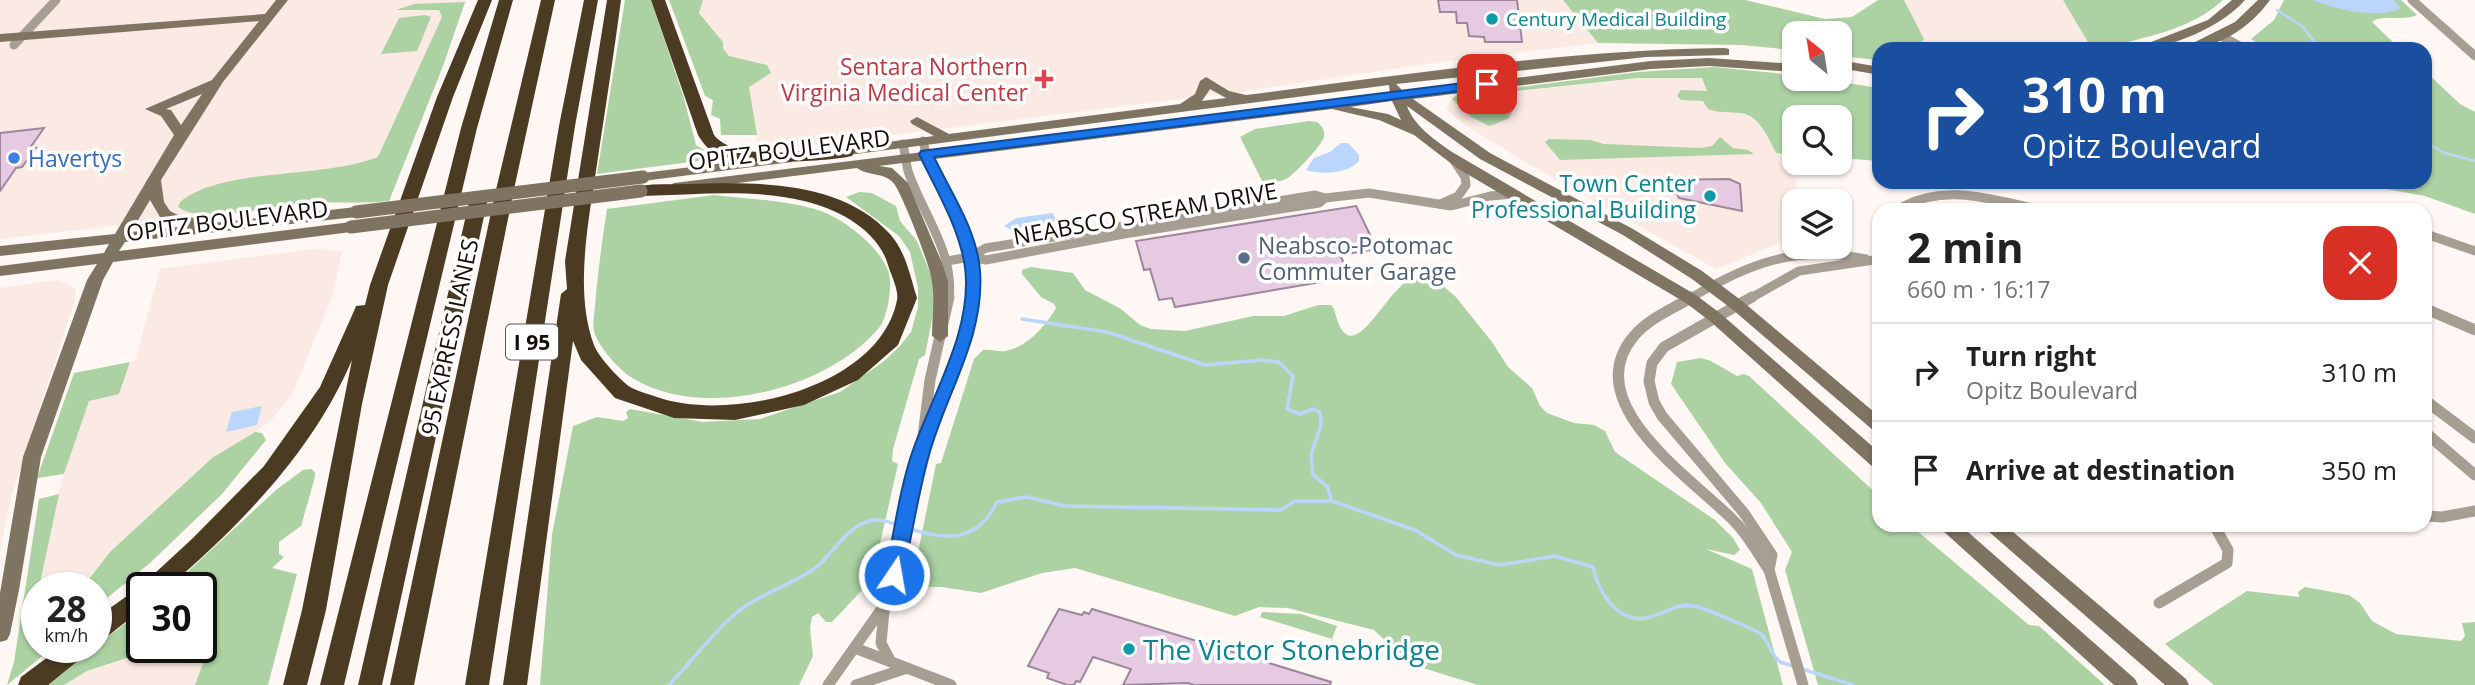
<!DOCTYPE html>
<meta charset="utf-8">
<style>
:root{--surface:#fff;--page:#f6f6f6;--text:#222;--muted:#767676;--line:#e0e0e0}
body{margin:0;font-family:"Open Sans",sans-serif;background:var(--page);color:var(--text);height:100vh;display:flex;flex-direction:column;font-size:26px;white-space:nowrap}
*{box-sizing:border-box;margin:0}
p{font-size:23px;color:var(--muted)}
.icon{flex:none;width:38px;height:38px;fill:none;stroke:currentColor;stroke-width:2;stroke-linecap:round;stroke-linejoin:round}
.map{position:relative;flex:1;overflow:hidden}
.drawer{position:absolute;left:1872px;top:203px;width:560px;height:329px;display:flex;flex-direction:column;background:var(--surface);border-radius:21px;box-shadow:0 2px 5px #0004}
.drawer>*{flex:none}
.guide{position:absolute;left:1872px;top:42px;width:560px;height:147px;border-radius:21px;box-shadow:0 2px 5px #0004;background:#1a4fa0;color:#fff;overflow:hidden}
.needle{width:46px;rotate:330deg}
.fabs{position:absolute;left:1782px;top:21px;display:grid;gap:14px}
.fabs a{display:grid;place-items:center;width:70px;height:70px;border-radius:14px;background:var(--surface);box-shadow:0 2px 5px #0004;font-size:35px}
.speed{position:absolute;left:21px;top:572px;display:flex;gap:14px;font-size:35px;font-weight:700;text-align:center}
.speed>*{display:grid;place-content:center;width:91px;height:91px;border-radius:50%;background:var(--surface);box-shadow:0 2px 5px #0004;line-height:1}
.speed small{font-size:18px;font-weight:400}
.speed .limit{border:4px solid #111;border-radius:10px;background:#fff;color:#111}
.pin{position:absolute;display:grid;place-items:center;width:60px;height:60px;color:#fff;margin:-30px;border-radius:14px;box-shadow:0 4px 10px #0006}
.me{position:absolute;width:77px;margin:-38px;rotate:12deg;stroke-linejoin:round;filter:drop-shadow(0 0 5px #0008)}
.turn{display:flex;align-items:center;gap:24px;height:147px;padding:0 35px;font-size:32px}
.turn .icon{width:91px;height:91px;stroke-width:2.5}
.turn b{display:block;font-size:49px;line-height:60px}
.round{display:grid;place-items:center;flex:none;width:74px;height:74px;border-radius:21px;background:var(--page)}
.summary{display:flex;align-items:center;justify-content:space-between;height:119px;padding:0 35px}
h1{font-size:42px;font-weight:700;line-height:52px}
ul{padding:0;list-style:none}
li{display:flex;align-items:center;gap:21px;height:98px;padding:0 35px;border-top:2px solid var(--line)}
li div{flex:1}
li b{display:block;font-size:26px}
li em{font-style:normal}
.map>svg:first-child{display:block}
.built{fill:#fbe9e3}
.green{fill:#acd2a4}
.water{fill:#bbd6fc}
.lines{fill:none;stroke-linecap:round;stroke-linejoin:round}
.stream-far1{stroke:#bbd6fc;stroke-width:2.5}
.stream{stroke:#bbd6fc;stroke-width:3.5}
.building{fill:#e5cae2;stroke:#9e869c;stroke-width:2}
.street-far1{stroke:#a69e92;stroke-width:9}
.street{stroke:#a69e92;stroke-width:11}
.secondary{fill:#7f7361;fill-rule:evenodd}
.highway{fill:#4b3b23;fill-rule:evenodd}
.secondary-bridge{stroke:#7f7361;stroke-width:13}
.route{fill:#1a73e8;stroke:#114b97;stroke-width:2}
.culture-dot{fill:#0f9aa8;stroke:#fff;stroke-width:2.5}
.health-dot{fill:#e0444e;stroke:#fff;stroke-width:2.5}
.shop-dot{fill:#3f7fe0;stroke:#fff;stroke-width:2.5}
.service-dot{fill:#5c6f8a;stroke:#fff;stroke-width:2.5}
.labels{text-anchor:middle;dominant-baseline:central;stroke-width:7;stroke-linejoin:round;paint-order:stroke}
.far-culture-label{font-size:19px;fill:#0d838f;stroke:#fff;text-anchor:start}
.shield{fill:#fff;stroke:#5d5552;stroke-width:2}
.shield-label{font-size:21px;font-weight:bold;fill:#170c08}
.health-label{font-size:23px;fill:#be3a42;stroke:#fff;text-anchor:end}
.street-label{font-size:23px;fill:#170c08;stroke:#fff}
.shop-label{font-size:23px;fill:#366cbe;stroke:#fff;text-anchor:start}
.culture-label{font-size:23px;fill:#0d838f;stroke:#fff;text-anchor:end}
.service-label{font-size:23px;fill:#4e5e75;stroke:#fff;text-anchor:start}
.near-culture-label{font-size:28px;fill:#0d838f;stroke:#fff;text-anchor:start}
</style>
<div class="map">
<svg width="2475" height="685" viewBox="0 0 2475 685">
<rect width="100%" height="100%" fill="#fef7f4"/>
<g class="built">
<polygon points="0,0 466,0 443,66 389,201 362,204 304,203 0,239"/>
<polygon points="703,0 1563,0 1598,43 1434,63 1252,90 756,152 757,135 748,94 749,87 756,82 767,65 729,56 723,48 718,35 699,13"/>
<polygon points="1904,0 2063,0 2092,49 1916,49 1924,39"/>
<polygon points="1638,78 1702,78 1708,91 1759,123 1796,181 1798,201 1794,201 1794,237 1716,269 1523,161 1464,124 1446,109 1452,99"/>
<polygon points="321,248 342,252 333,295 292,395 271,420 255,432 212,458 110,552 82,588 39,588 61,483 89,400 119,394 130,362 135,361 160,269"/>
<polygon points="59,280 76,289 74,303 11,497 0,553 0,288"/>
<polygon points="201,636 206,636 209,647 195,685 64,685 87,671 157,648 201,648"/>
</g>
<g class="green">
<polygon points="625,0 651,0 683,95 696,145 712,155 706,160 597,174"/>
<polygon points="669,0 703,0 699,13 723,42 723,48 729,56 767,65 771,73 749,87 757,135 721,135 720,119 711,115 713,100 705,96"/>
<polygon points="1563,0 1745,0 1825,19 1852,17 1878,0 1904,0 1924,39 1916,49 1880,49 1879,60 1839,56 1839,33 1794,33 1794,50 1742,45 1598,43"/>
<path d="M2063,0h160c-33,31 -80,37 -122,49h-9z"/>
<path d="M2284,0h117l16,15c-15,7 -33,-2 -45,7l28,27h-134l-15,-10 23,-19z"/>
<path d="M465,2l-22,64 -54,135c-29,3 -58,0 -87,2 -30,3 -100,22 -124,4l2,-5c43,-35 142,-23 198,-45l64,-140 -3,-7h-43l18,-6z"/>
<polygon points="425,15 431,17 417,51 381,54 399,18"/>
<path d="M1714,67l80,8v4h27l58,9v73l-40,-3v-41h-45v38l-18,-2c-8,-15 -16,-37 -35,-40 -12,-1 -22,0 -33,-4l-5,-8 -22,-1 -4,-4 4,-6 26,1 -5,-13h-64l-149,16 26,13 -7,12 -19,7 -19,-10 -18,-17 5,-4 181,-23z"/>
<polygon points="2426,72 2460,104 2475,112 2475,214 2425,196 2348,182 2426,182"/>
<path d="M1309,121l8,1c5,4 8,8 7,15 -2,8 -30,38 -38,42 -8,3 -15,4 -23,4l-23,-46 15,-8z"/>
<polygon points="1720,137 1733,148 1748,150 1754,154 1560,160 1545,142 1549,139 1591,140 1604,144 1701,148 1712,146"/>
<polygon points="859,192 872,193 896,206 900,221 917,241 933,280 935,304 925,355 919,359 893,449 892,461 898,464 870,588 864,588 832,622 826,622 818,613 812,617 810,628 813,656 799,685 540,685 552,535 573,426 597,417 623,421 628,418 626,412 630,409 703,422 760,419 840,392 883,362 899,347 911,332 918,307 918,288 910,252 899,236 846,197"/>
<path d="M714,195c32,4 92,6 120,22 19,10 44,31 53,51 5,11 3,25 1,37 -2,7 -4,18 -10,24 -51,60 -174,92 -244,50 -13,-7 -37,-33 -40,-48 -2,-8 1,-19 1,-26 3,-33 7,-64 12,-96z"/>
<path d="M1031,267l42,6 12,17 36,19 19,16 11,4 34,2 68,-15h31l34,-11h13l3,4c18,75 53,-31 87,-35l16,7 18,15 37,46 16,25 24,21 8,18 7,7 27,10 20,2 11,6 10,21 100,68 18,18 7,12 -6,5 -28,-6 46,20 31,116h-305l-55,-17 -29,-19 -20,-19 -86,-22 -29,-1 -24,9 -160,-48 -33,5 -61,20 -39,-6h-31l25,-123 5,-1 33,-104 9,-9c8,-1 15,2 22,1 22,-4 40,-24 51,-43l-2,-4 -13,-7 -19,-23v-4z"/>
<polygon points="1701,358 1711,361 1737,376 1744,374 1749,376 1879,496 1880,525 1910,525 2029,625 2039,626 2105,685 1818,685 1785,570 1792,552 1761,503 1725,463 1671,384 1677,362"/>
<polygon points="130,362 119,394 89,401 64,474 37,478 74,373"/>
<polygon points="255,432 262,433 266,440 222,494 150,563 96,607 96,588 82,588 110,552 212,458"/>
<polygon points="311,469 315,472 315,477 301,526 279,542 279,554 284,557 272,568 297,574 268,685 195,685 209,647 206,636 201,636 201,588 170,588 276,490 303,470"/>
<polygon points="59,494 39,588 37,588 30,630 37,629 37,648 52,648 7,685 14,662 39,499"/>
<polygon points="2305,587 2349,595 2360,603 2372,621 2396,634 2461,641 2465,636 2462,623 2475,622 2475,685 2214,685 2165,644 2247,591 2299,597 2298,592"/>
<polygon points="142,611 142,648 157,648 87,671 64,685 43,685"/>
<polygon points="1262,612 1301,614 1337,626 1332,639 1260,617"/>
</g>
<g class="water">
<path d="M2313,0h81l7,8c-19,12 -68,1 -88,-8z"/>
<path d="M1341,143h7l11,12v6c-11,13 -38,14 -53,9l8,-12 16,-6z"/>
<polygon points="1053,213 1056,221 1011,230 1004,226 1016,218"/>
<polygon points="262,406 257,425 226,432 232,412"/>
</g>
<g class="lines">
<g class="stream-far1">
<polyline points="2277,10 2302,26 2320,49"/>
<polyline points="2426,143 2445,153 2475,161"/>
</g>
<g class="stream">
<polyline points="1022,319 1107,332 1205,365 1262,360 1279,362 1293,376 1287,409 1300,414 1313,409 1320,412 1321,425 1311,454 1313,475 1327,486 1332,501"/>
<path d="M669,685c22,-23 42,-50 66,-71 22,-19 54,-28 79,-45 19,-14 32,-43 56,-48 11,-3 21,2 31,5 40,13 74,21 96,-24l29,-5 40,9 215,4 14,-9h37l83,29 41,25 43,10 56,-9 38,11c5,24 24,56 53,51 19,-4 32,-17 52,-11 10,3 59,23 64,28 8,9 8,19 18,27l73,23"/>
</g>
</g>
<g class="building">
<polygon points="1438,0 1517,0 1522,42 1485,42 1484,37 1469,36 1467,23 1457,23 1456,12 1440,12"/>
<polygon points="44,128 30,148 36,148 22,167 16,168 0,191 0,133"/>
<polygon points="1729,179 1740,184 1742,211 1679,198 1677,194 1666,191 1661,180"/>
<polygon points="1356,206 1377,249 1340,255 1351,277 1175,307 1172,298 1159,300 1150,269 1144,270 1136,241"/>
<polygon points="1059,609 1082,615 1084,612 1089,614 1092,609 1331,682 1330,685 1194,685 1188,683 1123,685 1131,669 1093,657 1080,682 1076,681 1074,685 1067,685 1047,678 1049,673 1028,666"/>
</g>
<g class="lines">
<g class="street-far1">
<polyline points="2412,0 2475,56"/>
<polyline points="2221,36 2245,49"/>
<polyline points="14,45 56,0"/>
<path d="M923,141l3,13c23,47 52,91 45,145"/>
<path d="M903,144c2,9 3,18 5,27 14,42 47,82 41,128"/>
<polyline points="1440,204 1458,196 1466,185 1465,177 1453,159"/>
<path d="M1903,210l1,-4c44,-23 93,-5 139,4"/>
<polyline points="2426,234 2475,251"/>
<polyline points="970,257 986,260 1124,234 1319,203 1325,198"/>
<polyline points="947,261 970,257 986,248 1315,195 1325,198 1369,193 1451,206 1490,196 1513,194"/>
<path d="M1689,299c60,-36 106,-54 177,-40"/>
<polyline points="1749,299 1799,271 1874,260"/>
</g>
<g class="street">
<path d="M1692,297c-19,12 -43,21 -58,39 -58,68 60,143 101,186 14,14 23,32 34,48"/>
<polyline points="1752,297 1664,347 1652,363 1649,381 1654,402 1662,416 1744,513 1772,555 1769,570 1803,685"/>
<polyline points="2426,309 2475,330"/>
<polyline points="2426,401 2475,438"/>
<polyline points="928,431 964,335 971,297"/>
<polyline points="2426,433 2475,475"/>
<polyline points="2426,516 2442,517 2475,511"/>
<polyline points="2159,603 2227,563 2228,550 2214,525"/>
<polyline points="884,611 881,643 891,662"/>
<polyline points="855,648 951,685"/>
<polyline points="828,685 888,600 921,453 930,380 949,297"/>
<polyline points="856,685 907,668"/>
</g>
<g class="secondary">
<path d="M276,0h12l-65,82 -62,98 3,22 6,9 10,5 24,3 1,5 151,-17 7,5 -7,5 -231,25 -6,9 232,-29 7,5 -7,5 -238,30 -10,18 -62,177 -22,133 -9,44 -3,6 -7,2v-49l23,-136 64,-177 10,-16 -97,12v-10l104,-13 5,-9 -109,12v-10l115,-12 59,-99 -13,-19 -16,-7 67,-29 47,-59 -259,21v-8l265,-20zM202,94l-21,31 -10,-15 -5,-1zM150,200l10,17 27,9 -56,6z"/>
<path d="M2232,0h13c-25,28 -75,49 -112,49l75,-29z"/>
<path d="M2258,0h12c-21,29 -53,49 -89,49l54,-27z"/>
<path d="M1725,48l4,1v6l-83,2 -250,27 8,8 247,-31 58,-3 85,6v8l-85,-6 -58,3 -238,30 77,54 143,76 69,42 40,30 138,116v16l-6,-2 -142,-122 -40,-30 -69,-44 -143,-76 -73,-53c7,20 28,34 45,46l244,143 25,19 159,139v16l-6,-1 -163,-146 -25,-19 -229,-135 -43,-33 -35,-15 -47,-11 -453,57 13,2 16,15 34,80 6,18v55l-8,6 -8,-6c0,-18 3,-37 0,-54 -1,-15 -29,-85 -37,-97 -10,-14 -26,-8 -38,-17l-183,23 -7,-4 7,-4 716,-89 -1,-9 -556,72 -7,-4 7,-4 101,-13 -22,-12 -2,-3 7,-4 32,17 231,-30 15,-10 5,-13 6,-4 23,14 17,4c159,-20 319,-45 479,-47zM1210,89l16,9 -24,3zM1392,101l9,19 -13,-6 -38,-7z"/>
<polygon points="1839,60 1880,67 1880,75 1839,68"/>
<polygon points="787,155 794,159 792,162 643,181 636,177 643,173"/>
<polygon points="1939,525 1960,525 2135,679 2138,685 2114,685 1942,530"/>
<polygon points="1984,525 2005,525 2186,679 2189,685 2165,685 1987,530"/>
</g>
<g class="highway">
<path d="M478,0h14l-39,97 -65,188 -26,119 -36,206 -19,75h-24l19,-75 50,-250c-39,91 -110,164 -185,228h-25v21l-38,30 -8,3v-24l45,-32 52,-48 71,-72 56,-79 34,-76 2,-5 9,-1 5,-20 67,-188z"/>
<polygon points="499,0 513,0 477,128 344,685 320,685 461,128"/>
<polygon points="541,0 555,0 513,194 414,685 390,685 495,194"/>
<polygon points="584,0 598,0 575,126 489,685 465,685 559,126"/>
<path d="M607,0h14c-7,52 -15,105 -23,157 -8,58 -25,132 -4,188 3,10 28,38 38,43 8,4 17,6 25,9 73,26 223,-9 240,-97 2,-10 -6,-25 -9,-35 -10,-35 -50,-56 -84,-64 -52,-13 -109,-6 -163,-5l-9,-5 3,-4c17,-4 36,-2 53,-3 68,-2 153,-4 202,50 16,18 20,42 27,64l-19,47 -40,35 -54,25 -69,15 -61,-2 -59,-20 -34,-38 -8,-19 -46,344h-24l58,-391 6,-5 -2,-28z"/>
<path d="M651,0h14l49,135c23,29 98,14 132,12l6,1 2,4 -2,4c-27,6 -112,10 -135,-2 -9,-4 -14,-11 -19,-19z"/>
<polygon points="479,193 488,198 382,685 358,685 470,198"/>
<polygon points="60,648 89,648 85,655 48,685 18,685 21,677"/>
</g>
<g class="secondary-bridge">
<polyline points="356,212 643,177"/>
<polyline points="351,227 641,191"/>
</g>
</g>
<path class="route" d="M1487,80l4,1v6l-557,70c17,36 43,73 46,114 5,66 -34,122 -51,184 -11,39 -17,80 -26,120l-2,6 -7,2 -7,-2 -2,-6c9,-40 14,-85 28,-125 20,-57 60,-120 52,-183 -6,-40 -29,-77 -46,-113l2,-3z"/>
<g class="culture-dot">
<circle cx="1492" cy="19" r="7"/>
<circle cx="1710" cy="196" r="7"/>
<circle cx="1129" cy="649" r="7"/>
</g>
<path class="health-dot" d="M1040.5 68.5h7v7h7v7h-7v7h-7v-7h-7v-7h7z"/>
<circle class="shop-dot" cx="14" cy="158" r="7"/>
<circle class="service-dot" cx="1244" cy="258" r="7"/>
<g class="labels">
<g class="far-culture-label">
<text x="1506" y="19">Century Medical Building</text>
</g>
<rect class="shield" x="506" y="324.5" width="52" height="35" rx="5"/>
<g class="shield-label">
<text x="532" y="342">I 95</text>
</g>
<g class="health-label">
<text x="1028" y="66">Sentara Northern<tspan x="1028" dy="26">Virginia Medical Center</tspan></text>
</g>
<g class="street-label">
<text transform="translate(789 149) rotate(-7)">OPITZ BOULEVARD</text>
<text transform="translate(1145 213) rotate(-10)">NEABSCO STREAM DRIVE</text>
<text transform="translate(227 220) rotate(-7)">OPITZ BOULEVARD</text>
<text transform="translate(449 337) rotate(-78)">95 EXPRESS LANES</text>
</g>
<g class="shop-label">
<text x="28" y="158">Havertys</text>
</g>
<g class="culture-label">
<text x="1696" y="183">Town Center<tspan x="1696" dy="26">Professional Building</tspan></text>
</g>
<g class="service-label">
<text x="1258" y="245">Neabsco-Potomac<tspan x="1258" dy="26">Commuter Garage</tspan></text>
</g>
<g class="near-culture-label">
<text x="1143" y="649">The Victor Stonebridge</text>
</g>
</g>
</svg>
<div class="fabs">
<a><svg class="needle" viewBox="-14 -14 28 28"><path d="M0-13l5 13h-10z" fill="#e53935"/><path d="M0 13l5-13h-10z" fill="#767676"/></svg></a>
<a><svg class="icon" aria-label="search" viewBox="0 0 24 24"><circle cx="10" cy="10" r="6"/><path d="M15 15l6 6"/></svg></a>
<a><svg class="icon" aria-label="layers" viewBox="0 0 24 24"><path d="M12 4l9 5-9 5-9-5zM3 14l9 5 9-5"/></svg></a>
</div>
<div class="speed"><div>28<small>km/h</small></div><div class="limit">30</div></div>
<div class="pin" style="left:1487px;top:84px;background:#d93025"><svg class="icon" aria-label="arrive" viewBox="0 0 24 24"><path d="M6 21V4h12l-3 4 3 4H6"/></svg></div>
<svg class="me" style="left:894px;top:575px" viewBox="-20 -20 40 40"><circle r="17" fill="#1a73e8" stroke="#fff" stroke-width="3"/><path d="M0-11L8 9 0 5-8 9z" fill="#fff"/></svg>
<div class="guide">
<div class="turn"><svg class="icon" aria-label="right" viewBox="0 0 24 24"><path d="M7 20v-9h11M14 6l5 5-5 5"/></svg><div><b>310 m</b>Opitz Boulevard</div></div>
</div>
<section class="drawer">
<div class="summary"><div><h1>2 min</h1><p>660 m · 16:17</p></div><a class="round" style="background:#d93025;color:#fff"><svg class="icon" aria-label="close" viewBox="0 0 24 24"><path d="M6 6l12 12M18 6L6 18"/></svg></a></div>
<ul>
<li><svg class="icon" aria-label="right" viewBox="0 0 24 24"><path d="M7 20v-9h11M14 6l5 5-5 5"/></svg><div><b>Turn right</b><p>Opitz Boulevard</p></div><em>310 m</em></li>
<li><svg class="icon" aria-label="arrive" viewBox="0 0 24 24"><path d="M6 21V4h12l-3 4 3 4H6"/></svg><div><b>Arrive at destination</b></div><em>350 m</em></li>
</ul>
</section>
</div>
